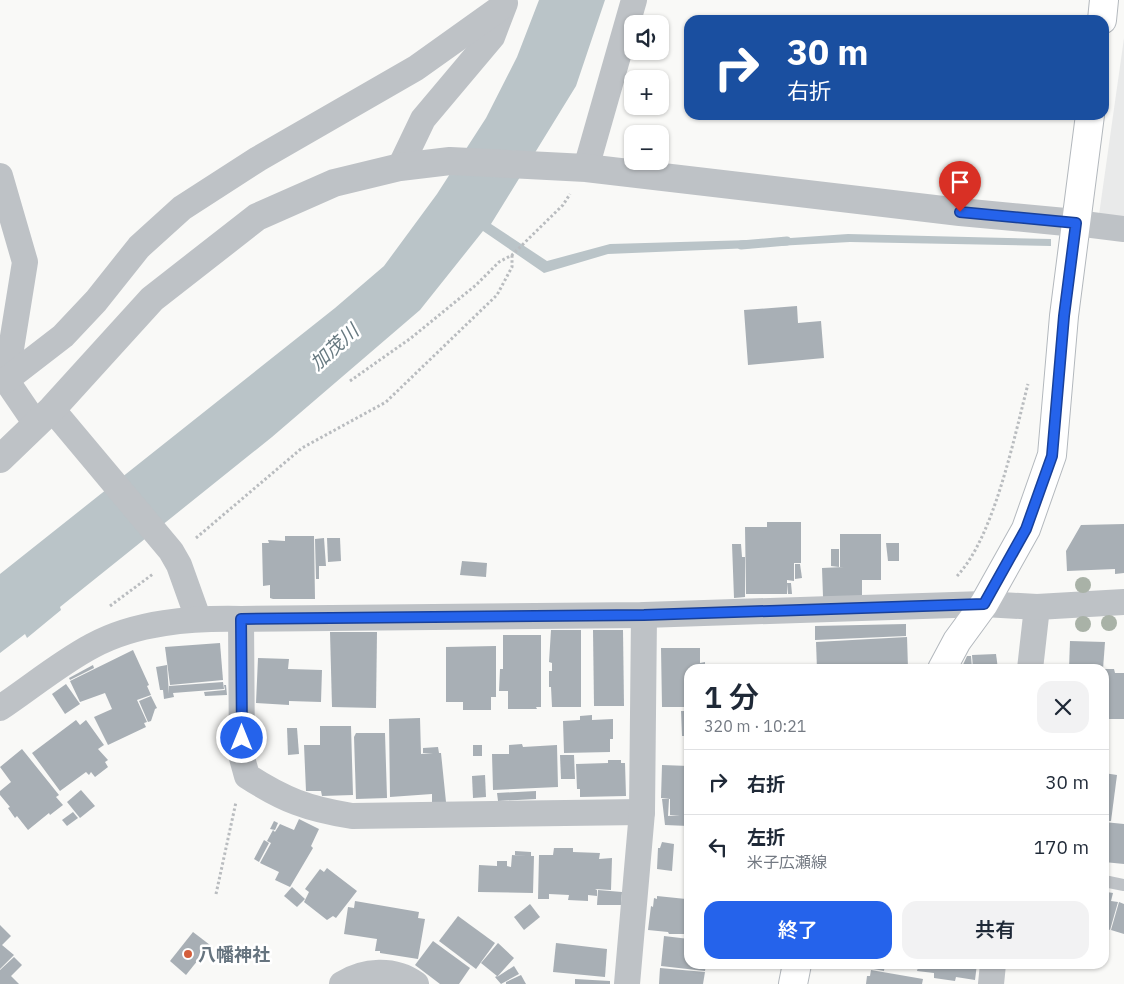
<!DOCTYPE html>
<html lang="ja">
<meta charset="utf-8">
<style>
:root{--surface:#fff;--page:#f2f2f3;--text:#1f2937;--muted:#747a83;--line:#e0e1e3;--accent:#2563eb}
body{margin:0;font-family:"IBM Plex Sans","Noto Sans JP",sans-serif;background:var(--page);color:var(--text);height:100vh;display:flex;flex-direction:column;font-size:19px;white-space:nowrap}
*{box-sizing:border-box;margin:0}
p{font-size:16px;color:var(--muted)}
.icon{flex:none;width:28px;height:28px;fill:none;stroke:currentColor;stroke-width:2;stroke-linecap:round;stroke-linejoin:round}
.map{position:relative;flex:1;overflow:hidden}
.panel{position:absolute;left:684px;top:664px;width:425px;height:305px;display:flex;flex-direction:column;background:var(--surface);border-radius:15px;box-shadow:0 1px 4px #0004}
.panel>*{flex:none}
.guide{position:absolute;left:684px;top:15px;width:425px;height:105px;border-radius:15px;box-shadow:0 1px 4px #0004;background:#1a4fa0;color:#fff;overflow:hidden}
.controls{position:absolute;left:624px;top:15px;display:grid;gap:10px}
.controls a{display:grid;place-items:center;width:45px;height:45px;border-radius:10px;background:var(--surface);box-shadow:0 1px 4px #0004;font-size:25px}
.pin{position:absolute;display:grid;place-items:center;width:42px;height:42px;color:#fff;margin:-51px -21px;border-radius:50% 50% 50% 0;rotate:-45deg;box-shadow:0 0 5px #0007}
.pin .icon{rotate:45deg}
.me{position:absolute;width:55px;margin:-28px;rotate:0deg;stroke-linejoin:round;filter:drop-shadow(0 0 4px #0008)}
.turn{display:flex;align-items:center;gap:18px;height:105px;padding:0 20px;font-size:22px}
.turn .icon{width:65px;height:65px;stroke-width:2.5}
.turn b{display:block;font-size:35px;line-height:42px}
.round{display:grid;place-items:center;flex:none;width:52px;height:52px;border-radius:15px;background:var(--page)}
.overview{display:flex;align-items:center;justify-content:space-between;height:85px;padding:0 20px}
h1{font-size:30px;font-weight:600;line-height:38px}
.action{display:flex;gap:10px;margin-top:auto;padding:10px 20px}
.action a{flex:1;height:58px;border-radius:15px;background:var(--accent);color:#fff;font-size:20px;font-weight:600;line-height:58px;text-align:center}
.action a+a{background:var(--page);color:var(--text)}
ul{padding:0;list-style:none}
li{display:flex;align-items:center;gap:15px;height:65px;padding:0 20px;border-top:1px solid var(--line)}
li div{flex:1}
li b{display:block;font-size:19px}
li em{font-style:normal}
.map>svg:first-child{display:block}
.built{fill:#e9eaea}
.water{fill:#bac4c8}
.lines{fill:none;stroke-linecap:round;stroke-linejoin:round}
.stream{stroke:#bac4c8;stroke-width:9}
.building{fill:#a8afb5}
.secondary-casing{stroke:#b3b8bd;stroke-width:30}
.path{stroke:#b9bcbf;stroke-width:3;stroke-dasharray:2.5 2.5;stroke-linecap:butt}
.service{stroke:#bec2c6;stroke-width:12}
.minor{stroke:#bec2c6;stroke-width:26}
.tertiary{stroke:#bec2c6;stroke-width:28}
.secondary{stroke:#fff;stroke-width:28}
.tree{fill:#a9b2a7}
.route-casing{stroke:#184099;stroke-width:12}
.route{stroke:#2563eb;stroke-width:9}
.poi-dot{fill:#d45e3b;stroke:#fff;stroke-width:2}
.labels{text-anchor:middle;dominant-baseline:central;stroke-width:5;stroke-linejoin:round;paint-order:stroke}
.poi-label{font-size:18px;font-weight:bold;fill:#66747f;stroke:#fff;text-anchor:start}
.water-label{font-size:19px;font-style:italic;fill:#677980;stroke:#fff}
</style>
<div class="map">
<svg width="1124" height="984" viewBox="0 0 1124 984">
<rect width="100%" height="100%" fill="#f9f9f7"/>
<polygon class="built" points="1124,38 1124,225 1098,222"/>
<g class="water">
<polygon points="539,0 605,0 576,86 491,224 547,261 610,244 751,240 752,248 608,254 544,273 483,231 420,310 272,437 60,607 61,610 27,638 25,634 0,653 0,574 335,308 384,266 437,194 486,118 517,57"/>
<polygon points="848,234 1051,239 1051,246 850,242 777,246 776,239"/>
</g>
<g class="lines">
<polyline class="stream" points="741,245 787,241"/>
</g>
<g class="building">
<polygon points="797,306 798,323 821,321 824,358 748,365 744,310"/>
<polygon points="767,522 801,522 801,563 794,563 794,581 787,580 787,594 746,594 745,527 767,527"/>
<polygon points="1124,524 1124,573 1115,574 1115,569 1067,571 1066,551 1081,525"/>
<polygon points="840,534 881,534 881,580 862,580 862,596 823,597 822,568 844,567 840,567"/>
<polygon points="285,536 314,536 315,599 273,599 270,598 270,585 263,586 262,543 269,543 268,540 285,541"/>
<polygon points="324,538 326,566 319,566 319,579 316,579 315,539"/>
<polygon points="327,538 340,538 341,561 328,562"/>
<polygon points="886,543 899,543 899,561 888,561"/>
<polygon points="732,544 741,544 742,557 745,557 745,597 734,598"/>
<polygon points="831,549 839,549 839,567 831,566"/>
<polygon points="462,561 487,563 486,577 460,575"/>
<polygon points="795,564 800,564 802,578 795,579"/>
<polygon points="787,583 791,583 792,594 788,594"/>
<polygon points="906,624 906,636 815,640 815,626"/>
<polygon points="551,630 581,630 581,707 552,707 551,687 549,687 549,671 552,671 552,663 549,662"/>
<polygon points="593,630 623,630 624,706 594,706"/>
<polygon points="330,632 377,632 376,708 332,707"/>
<polygon points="503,635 541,635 541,707 536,707 537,709 508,709 508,691 499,691 500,669 503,669"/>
<polygon points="907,637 908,669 817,669 816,642"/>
<polygon points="1070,641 1105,642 1103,669 1069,669"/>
<polygon points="220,643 223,680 170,685 165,647"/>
<polygon points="496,646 496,697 491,697 491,710 463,710 463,702 446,702 446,647"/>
<polygon points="661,648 700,648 700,663 705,662 705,669 689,669 689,707 662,707"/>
<polygon points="133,650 149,685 147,686 151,695 137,700 147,722 144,723 146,727 108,745 94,717 112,709 105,693 80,702 70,681"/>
<polygon points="996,654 998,669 973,669 972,655"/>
<polygon points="967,656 971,656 972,669 961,669"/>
<polygon points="258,658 289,659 288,669 322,670 321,702 289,701 289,705 256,703"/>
<polygon points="93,665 94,668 70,680 69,678"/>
<polygon points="167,665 169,694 169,686 223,682 224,689 173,693 174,697 164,699 163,690 160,690 156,667"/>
<polygon points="1104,669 1114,669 1115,673 1124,673 1124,719 1104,719"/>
<polygon points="66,684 80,704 65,714 52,694"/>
<polygon points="224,685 226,685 227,695 205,696 204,692 225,690"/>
<polygon points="151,696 157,708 155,709 151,721 148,722 139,701"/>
<polygon points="681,711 689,711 689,743 686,744 686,736 682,736"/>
<polygon points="592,715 592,720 613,719 613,739 610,739 610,752 564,753 563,721 580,720 580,716"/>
<polygon points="420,718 421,754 433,753 423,753 423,748 438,747 439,753 441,753 446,802 432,803 432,794 390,797 389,719"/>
<polygon points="76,720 80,725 86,720 104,745 98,749 108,760 105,762 108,767 95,777 91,772 89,775 86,772 60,791 32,753"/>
<polygon points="320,726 351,726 353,795 322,796 321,791 306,791 304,745 320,745"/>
<polygon points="287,728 297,728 299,754 288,755"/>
<polygon points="356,733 385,733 387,798 356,799 354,737"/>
<polygon points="522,744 523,747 557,745 558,787 493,790 492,754 509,754 509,745"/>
<rect x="473" y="745" width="9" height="11"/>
<polygon points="22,749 59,795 56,797 63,805 50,815 49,813 28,830 17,816 15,818 8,808 10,807 0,795 0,791 11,782 0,767"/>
<polygon points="560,755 574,755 575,779 561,779"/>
<polygon points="608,760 621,760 621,763 625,763 626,796 580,797 580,789 577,789 576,764 608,763"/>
<polygon points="662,765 689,766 689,822 686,822 686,816 685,822 688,823 688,826 665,825 662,799 669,799 668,816 680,815 670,815 670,799 661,798"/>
<polygon points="1104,773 1117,775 1111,821 1104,821"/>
<polygon points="485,775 486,797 473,798 472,776"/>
<polygon points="81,790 95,806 80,818 67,802"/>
<polygon points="536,791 536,799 498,801 497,793"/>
<polygon points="73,812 78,818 67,826 62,820"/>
<polygon points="299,819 319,829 311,846 313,848 290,887 275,880 279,872 260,863 271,843 267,841 273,830 275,832 273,835 280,824 294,830"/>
<polygon points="274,821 278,823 275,830 270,829"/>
<polygon points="1104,822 1124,824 1124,864 1104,862"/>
<polygon points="264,840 269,843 259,862 254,859"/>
<polygon points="662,842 674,844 672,871 657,869 658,848 660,848"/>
<polygon points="554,848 573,848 573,852 600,853 599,859 612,858 611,890 595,889 597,890 597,896 588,895 588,901 568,900 569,895 549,894 549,899 538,899 539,855 553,855"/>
<polygon points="515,851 531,852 531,856 534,856 533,893 478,892 479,865 497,866 497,861 507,861 507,866 511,867 512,855 527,856 515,855"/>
<polygon points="327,868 357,891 336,918 333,916 327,920 304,902 309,892 305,889 320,869 324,872"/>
<polygon points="292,887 305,899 297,907 284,896"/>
<polygon points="598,890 622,892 621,905 597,905"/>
<polygon points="1107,892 1113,893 1111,901 1118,902 1110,930 1104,927 1104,906"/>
<polygon points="657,896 686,899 687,896 689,896 689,934 669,934 668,932 648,930 651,906 653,907 654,898 657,899"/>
<polygon points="355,901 419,912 418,918 425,919 418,959 380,953 380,951 375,951 377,939 344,934 348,907 354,908"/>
<polygon points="1119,902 1124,904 1124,934 1111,930"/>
<polygon points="530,904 540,917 524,930 514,917"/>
<polygon points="458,916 495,943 476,969 439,941"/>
<polygon points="0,925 11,936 2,945 14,955 0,969"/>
<polygon points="193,932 210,945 186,975 170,961"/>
<polygon points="664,936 689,939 689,964 706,964 705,971 661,966"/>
<polygon points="433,941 470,968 459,984 440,984 415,965"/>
<polygon points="498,943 514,958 497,977 514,966 519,974 501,984 495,977 497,976 481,963"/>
<polygon points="556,943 607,949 605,977 553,972"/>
<polygon points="14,957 22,965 11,976 19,984 0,984 0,970"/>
<polygon points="848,964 885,964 884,971"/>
<polygon points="919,964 977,964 975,980 956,977 955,981 934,978 934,973 917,971"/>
<polygon points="660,968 705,972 703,984 659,984"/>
<polygon points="871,970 923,979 922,984 866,984 867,976 870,976"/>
<polygon points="521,975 526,984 506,984 506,982"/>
<polygon points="575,979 610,981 610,984 575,984"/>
</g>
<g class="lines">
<g class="secondary-casing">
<g id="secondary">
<polyline points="1102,20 1104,0"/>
<polyline points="942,669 957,641 984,604 1026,529 1052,455 1064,316 1090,115"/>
<polyline points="793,984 797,964"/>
</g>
</g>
<g class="path">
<polyline points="350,381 411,338 476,285 499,262 512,255 563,205 570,194"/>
<polyline points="196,538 302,448 386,402 497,295 512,267 512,255"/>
<path d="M957,576c37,-39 57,-138 71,-192"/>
<polyline points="110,606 153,574"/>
<polyline points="216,894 236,802"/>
</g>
<polyline class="service" points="1104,881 1124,885"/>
<g class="minor">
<polyline points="400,167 423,119 492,37 505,3"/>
<polyline points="586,168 634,0"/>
<polyline points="0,176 25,262 6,380"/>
<polyline points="1076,223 1124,229"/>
<polyline points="0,379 6,380 36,424"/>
<polyline points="6,380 63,336 96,301 139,247 182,208 258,159 416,68 503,6"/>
<polyline points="52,409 171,551 179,565 198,618"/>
<path d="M241,619l1,139 5,18c37,24 61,33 105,40l290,-4"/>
<polyline points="1030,669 1037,607"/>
<path d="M0,708c30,-20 60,-45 92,-62 44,-24 99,-28 149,-27l403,-4 340,-11 53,3 87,-5"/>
<path d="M342,984c22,-14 52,-16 74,0"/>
<polyline points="627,984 642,812 644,615"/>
<polyline points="991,984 993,964"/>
</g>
<polyline class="tertiary" points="0,459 52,409 152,299 257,217 334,183 400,167 450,161 586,168 960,212 1076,223"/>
<use href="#secondary" class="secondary"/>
</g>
<g class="tree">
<circle cx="1083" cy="585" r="8"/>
<circle cx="1109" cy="623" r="8"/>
<circle cx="1083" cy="624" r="8"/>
</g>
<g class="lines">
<g class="route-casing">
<polyline id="route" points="242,738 241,619 644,615 984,604 1026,529 1052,456 1064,316 1076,223 960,212"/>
</g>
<use href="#route" class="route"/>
</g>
<circle class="poi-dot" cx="188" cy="954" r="5"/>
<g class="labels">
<g class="poi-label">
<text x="198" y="954">八幡神社</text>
</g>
<g class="water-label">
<text transform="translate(334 347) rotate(-42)">加茂川</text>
</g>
</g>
</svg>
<div class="controls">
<a><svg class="icon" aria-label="sound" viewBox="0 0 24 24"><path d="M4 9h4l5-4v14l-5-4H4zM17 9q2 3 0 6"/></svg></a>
<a>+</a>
<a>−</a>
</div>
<div class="pin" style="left:960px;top:212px;background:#d93025"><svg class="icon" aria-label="arrive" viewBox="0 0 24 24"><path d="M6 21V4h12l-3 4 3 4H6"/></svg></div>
<svg class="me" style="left:242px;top:738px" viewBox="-20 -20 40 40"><circle r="17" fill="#2563eb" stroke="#fff" stroke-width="3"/><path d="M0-11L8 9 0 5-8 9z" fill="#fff"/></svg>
<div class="guide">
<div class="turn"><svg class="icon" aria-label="right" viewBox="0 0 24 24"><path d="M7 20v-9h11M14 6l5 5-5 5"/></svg><div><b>30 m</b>右折</div></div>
</div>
<section class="panel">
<div class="overview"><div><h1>1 分</h1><p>320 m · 10:21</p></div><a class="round"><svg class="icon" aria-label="close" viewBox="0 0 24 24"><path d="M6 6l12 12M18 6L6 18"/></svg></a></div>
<ul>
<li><svg class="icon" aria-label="right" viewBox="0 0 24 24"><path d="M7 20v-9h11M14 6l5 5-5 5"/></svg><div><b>右折</b></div><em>30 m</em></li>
<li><svg class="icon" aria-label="left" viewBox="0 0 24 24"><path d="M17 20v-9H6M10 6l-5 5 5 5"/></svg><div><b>左折</b><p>米子広瀬線</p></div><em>170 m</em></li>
</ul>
<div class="action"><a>終了</a><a>共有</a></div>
</section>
</div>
